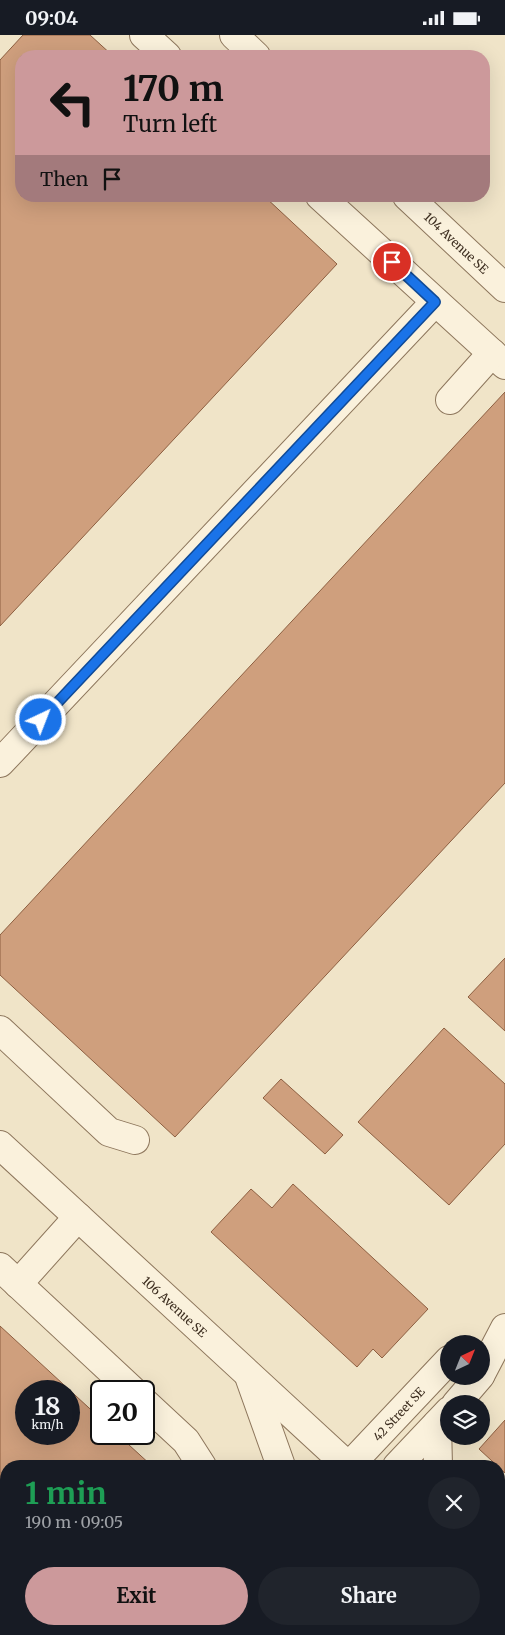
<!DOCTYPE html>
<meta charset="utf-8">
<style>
:root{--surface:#171b24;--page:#20242c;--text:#f1f3f6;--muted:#9ea1a6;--accent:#cc999b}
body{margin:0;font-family:Merriweather,serif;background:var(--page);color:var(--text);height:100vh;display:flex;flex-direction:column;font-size:19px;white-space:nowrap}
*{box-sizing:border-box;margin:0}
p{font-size:16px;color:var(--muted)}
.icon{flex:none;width:28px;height:28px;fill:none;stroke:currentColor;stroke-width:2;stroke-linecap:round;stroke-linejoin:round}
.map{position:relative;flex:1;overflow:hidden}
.sheet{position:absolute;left:0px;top:1425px;width:505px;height:175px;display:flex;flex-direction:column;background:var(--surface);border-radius:20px 20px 0 0;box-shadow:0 5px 20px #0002}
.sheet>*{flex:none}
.top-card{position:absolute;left:15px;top:15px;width:475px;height:152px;border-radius:20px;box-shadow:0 5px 20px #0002;background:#cc999b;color:#111;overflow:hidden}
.needle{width:32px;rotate:43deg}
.buttons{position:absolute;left:440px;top:1300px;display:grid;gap:10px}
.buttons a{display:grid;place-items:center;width:50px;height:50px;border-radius:50%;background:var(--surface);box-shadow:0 5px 20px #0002;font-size:25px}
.speed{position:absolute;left:15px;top:1345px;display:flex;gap:10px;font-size:25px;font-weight:700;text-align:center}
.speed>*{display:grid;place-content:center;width:65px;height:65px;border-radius:50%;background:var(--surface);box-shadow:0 5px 20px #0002;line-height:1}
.speed small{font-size:12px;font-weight:400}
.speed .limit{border:2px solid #111;border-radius:8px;background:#fff;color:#111}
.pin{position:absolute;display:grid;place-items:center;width:42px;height:42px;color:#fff;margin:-21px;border:2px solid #fff;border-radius:50%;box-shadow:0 1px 5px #0007}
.me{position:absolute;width:55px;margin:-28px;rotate:43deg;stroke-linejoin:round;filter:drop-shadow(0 0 4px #0008)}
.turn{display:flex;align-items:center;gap:18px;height:105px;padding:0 25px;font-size:22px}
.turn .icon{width:65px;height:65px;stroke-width:2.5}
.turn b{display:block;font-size:35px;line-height:42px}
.then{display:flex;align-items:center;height:48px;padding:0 25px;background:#0003;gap:10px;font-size:19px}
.round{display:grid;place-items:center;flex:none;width:52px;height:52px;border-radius:26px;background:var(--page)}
.summary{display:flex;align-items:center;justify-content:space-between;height:85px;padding:0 25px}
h1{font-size:30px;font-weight:700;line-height:38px;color:#1e9e55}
.cta{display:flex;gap:10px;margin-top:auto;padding:10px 25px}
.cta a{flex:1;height:58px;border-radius:30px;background:var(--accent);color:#111;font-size:20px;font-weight:700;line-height:58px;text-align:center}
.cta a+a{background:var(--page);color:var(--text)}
.status{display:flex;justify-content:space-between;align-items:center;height:35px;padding:0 25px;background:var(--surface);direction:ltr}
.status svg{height:14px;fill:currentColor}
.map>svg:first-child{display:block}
.building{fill:#cf9f7d;stroke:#8d5f41;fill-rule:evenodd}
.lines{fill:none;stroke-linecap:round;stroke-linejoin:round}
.minor-casing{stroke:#8d765c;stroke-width:30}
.minor{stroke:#faf1dc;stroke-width:28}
.route-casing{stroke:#114b97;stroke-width:12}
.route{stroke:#1a73e8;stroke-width:9}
.labels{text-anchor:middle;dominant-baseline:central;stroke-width:4;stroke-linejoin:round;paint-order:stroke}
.street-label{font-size:12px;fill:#3d2e20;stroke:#f7eed8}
</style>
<div class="status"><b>09:04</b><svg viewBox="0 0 49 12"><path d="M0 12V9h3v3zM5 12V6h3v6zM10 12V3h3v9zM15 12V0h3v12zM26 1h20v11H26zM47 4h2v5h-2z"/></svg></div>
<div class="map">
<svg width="505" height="1600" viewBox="0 0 505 1600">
<rect width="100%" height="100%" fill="#f0e4c8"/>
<g class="building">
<polygon points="23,0 90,0 113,21 21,21 21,161 264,161 337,229 0,591 0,25"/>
<polygon points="505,357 505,748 175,1102 0,940 0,900"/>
<polygon points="505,923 505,996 468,962"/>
<polygon points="444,993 505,1049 505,1109 449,1170 358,1087"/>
<polygon points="281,1044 343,1100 325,1119 263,1063"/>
<polygon points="293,1149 428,1274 382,1323 373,1314 357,1332 211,1197 251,1154 272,1173"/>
<path d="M0,1291l101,93v15h16l35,32h-146v135l-6,-5zM26,1356h43v43h-43z"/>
<polygon points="505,1385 505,1438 479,1414"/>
</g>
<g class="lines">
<g class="minor-casing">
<g id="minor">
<polyline points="144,0 167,21"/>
<polyline points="234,0 256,21"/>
<polyline points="320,161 505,330"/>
<path id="s1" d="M407,161l98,92"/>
<polyline points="450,365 492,318"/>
<polyline points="0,728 435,267"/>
<polyline points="0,995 109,1097 135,1105"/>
<path id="s2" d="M0,1110l348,321"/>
<polyline points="0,1232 133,1356"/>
<polyline points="18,1249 78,1182"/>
<polyline points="481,1339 505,1293"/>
<polyline points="250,1344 281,1431"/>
<polyline points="144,1367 186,1406 202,1431"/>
<polyline points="456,1369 480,1341"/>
<polyline points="437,1389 438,1431"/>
<path id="s3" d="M349,1431l100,-106"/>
<polyline points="397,1431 449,1376"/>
<polyline points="499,1573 505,1579"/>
<polyline points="145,1594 151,1600"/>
<polyline points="215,1600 219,1594"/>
</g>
</g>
<use href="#minor" class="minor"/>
</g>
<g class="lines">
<g class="route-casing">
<polyline id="route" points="41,685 435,267 392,227"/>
</g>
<use href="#route" class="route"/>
</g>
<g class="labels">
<g class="street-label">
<text stroke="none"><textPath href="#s1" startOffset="68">104 Avenue SE</textPath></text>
<text stroke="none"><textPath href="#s2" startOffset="238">106 Avenue SE</textPath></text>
<text stroke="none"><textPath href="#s3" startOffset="72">42 Street SE</textPath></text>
</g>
</g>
</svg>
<div class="buttons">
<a><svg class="needle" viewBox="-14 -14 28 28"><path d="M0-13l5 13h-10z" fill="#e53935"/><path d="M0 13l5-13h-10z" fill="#9ea1a6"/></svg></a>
<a><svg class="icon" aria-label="layers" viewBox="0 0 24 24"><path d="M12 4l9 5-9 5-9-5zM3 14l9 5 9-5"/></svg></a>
</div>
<div class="speed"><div>18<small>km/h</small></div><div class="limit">20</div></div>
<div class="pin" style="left:392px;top:227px;background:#d93025"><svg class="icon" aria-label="arrive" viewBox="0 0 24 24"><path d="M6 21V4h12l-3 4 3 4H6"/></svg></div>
<svg class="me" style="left:41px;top:685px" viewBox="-20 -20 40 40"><circle r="17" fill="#1a73e8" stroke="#fff" stroke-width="3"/><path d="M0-11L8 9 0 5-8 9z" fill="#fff"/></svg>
<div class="top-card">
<div class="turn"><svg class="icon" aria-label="left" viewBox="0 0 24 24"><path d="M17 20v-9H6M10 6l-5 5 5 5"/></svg><div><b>170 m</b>Turn left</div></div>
<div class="then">Then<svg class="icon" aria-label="arrive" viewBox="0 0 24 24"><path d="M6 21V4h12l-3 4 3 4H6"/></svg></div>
</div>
<section class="sheet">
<div class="summary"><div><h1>1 min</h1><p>190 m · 09:05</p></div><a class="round"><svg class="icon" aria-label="close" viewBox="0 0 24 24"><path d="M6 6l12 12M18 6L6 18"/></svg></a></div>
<div class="cta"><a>Exit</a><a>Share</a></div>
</section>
</div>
